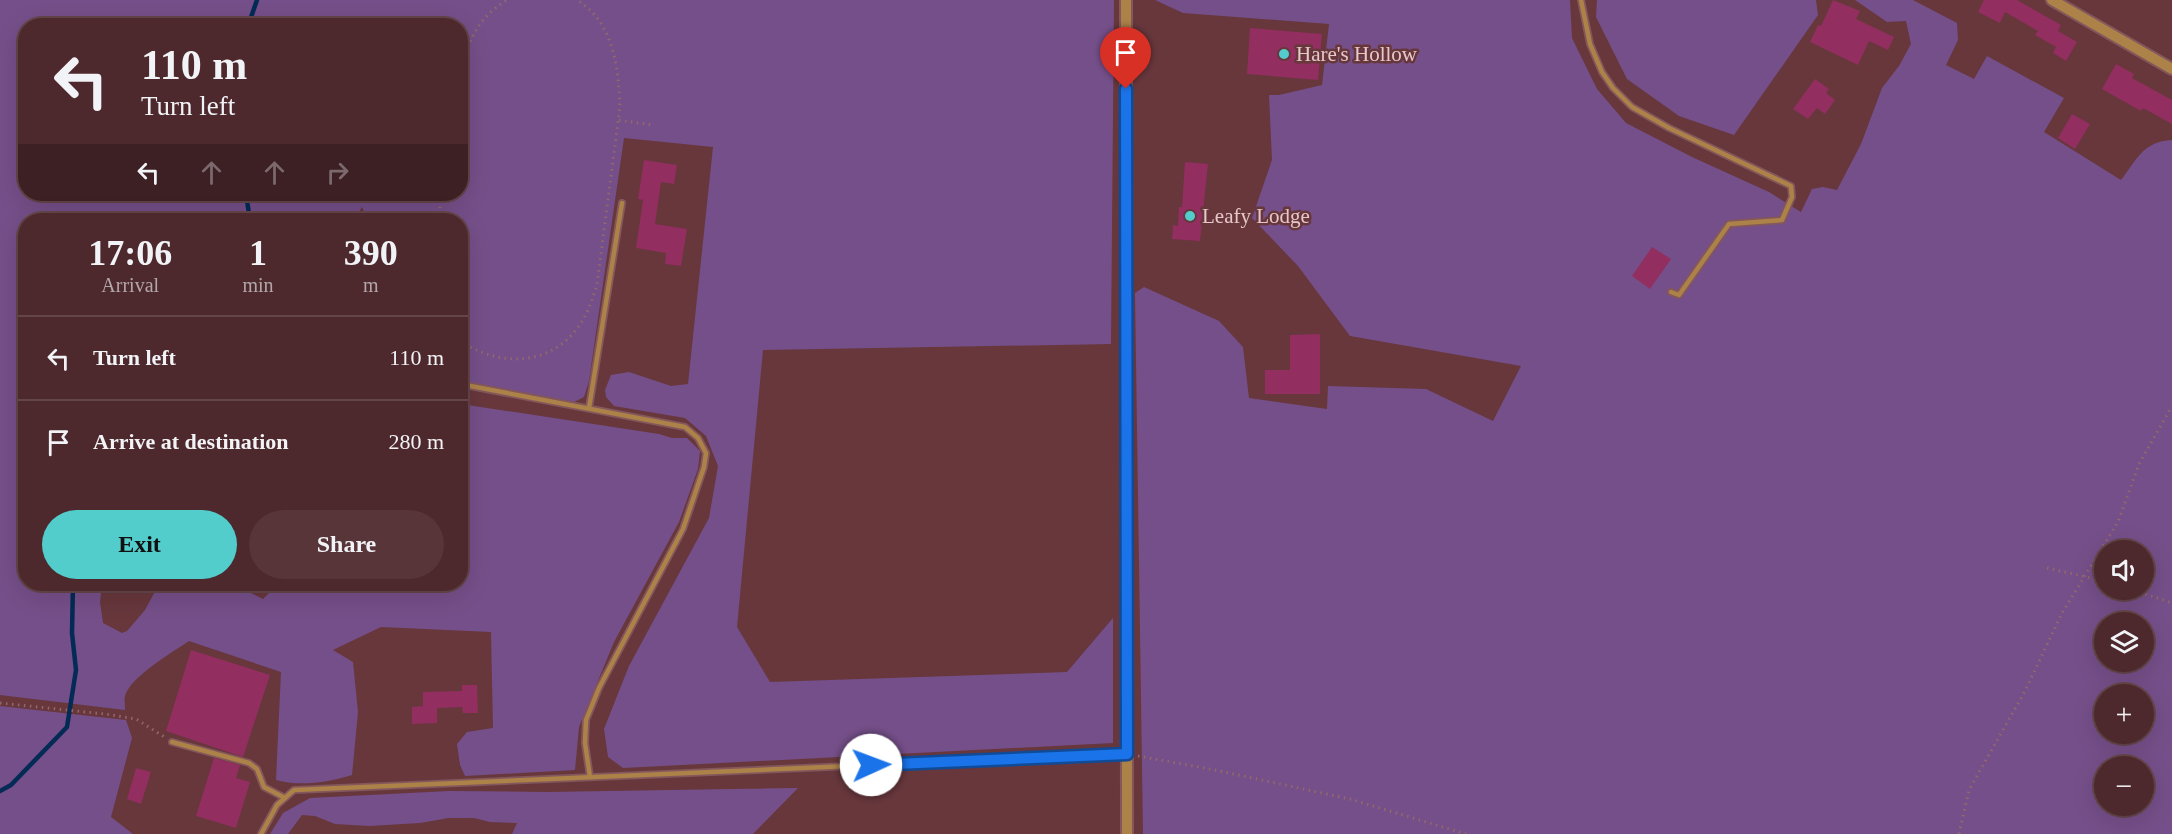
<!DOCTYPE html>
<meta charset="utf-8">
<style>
:root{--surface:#4d292d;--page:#573539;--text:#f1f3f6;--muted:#b3a6aa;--line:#644549;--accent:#53cdcb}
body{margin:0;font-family:Georgia,serif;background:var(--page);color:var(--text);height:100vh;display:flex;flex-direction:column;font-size:22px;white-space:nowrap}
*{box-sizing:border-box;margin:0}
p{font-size:20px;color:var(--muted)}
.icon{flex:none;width:33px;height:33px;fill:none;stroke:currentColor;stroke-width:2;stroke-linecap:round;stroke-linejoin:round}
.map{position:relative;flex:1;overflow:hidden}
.sheet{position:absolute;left:18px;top:213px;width:450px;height:378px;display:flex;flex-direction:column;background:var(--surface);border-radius:24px;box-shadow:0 6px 24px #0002,0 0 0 2px var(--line)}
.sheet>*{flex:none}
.banner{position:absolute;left:18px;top:18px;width:450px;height:183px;border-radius:24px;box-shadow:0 6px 24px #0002,0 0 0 2px var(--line);background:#4d292d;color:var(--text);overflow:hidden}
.buttons{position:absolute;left:2094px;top:540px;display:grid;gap:12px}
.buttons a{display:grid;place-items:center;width:60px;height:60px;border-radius:50%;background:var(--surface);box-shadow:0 6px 24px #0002,0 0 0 2px var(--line);font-size:30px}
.pin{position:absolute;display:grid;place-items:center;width:51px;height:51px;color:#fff;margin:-62px -26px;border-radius:50% 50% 50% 0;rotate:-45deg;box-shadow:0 0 6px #0007}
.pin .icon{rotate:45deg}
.me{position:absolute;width:66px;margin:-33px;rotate:88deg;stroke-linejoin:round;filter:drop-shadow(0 0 4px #0008)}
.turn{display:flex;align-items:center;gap:21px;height:126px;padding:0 24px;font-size:27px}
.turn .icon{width:78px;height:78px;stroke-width:2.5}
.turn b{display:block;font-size:42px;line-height:51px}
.lanes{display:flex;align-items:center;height:57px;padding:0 24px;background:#0003;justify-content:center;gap:30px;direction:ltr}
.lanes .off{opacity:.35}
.eta{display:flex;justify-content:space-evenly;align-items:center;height:102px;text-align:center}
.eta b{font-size:36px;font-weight:700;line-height:42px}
.cta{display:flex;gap:12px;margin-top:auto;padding:12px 24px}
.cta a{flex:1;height:69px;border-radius:36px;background:var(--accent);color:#111;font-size:24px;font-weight:700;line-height:69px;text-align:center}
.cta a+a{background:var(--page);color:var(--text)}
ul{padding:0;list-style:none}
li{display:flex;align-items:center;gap:18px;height:84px;padding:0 24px;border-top:2px solid var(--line)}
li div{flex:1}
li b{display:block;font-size:22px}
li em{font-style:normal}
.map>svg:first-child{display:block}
.green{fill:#754f89;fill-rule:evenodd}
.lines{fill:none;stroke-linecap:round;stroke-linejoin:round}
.stream{stroke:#032b55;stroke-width:4.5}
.building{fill:#922e60}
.service-casing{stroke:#83575b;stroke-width:8}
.tertiary-casing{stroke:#83575b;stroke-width:14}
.path{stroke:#92686c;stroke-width:3;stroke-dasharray:1.5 4.5;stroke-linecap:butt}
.service{stroke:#ac8248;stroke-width:4.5}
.tertiary{stroke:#ac8248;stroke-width:10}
.route-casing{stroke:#114b97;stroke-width:15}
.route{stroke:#1a73e8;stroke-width:10}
.poi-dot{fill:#53cdcb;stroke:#67373c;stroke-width:2}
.labels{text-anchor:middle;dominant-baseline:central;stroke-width:5;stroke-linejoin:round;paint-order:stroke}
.poi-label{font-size:21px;fill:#e6c8ca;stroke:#67373c;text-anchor:start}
</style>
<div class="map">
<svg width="2172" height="834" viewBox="0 0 2172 834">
<rect width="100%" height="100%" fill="#67373c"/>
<g class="green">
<path d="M0,0h1114l-3,344 -348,6 -26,277 33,55 297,-10 46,-54v125l-490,25 -15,-11 -4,-28 25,-63 80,-148 9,-52 -12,-30 -21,-18 -71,-12 -8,-9 -1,-7 6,-15 18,-3 42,14 17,-2 25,-237 -89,-9 -35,243 -5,16 -10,5 -113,-21 -1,-161h-57l-4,-6h-25l-10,-2 -2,-5 -8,13h-328v364h76l-2,18 3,21 19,10 5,-2 18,-21 14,-26h74l30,15 15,-15h182l1,-180 198,30 13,4h15l13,13 -2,18 -19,53 -65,120 -35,85 -4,43 -110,6 -5,-11 -3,-21 10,-12 26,-4 -2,-96 -110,-5 -48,23 20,12 5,50 -6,63c-23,7 -52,12 -76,5l5,-108 -92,-31c-16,11 -59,36 -64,55 -1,4 0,9 0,14l-125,-15zM26,26h434v168h-434z"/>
<path d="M1155,0h415l2,38 25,51 29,34 66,34 77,35 32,20 11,-23 11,-2 14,3 24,-46 21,-56 17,-22 12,-22 -5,-23 -19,1 -32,-22h58l44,23 1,17 -12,25 28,14 13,-23 77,42 -20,34 77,48c15,-19 22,-39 51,-40v694h-1029l-8,-541 9,-6 75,34 24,26 6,51 78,11 1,-23 98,3 67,32 28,-55 -171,-30 -52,-70 -46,-48 20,-58 -3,-65h10l43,-10 7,-61 -146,-11zM2104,550h40v40h-40zM2104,622h40v40h-40zM2104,694h40v40h-40zM2104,766h40v40h-40z"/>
<polygon points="1597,0 1816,0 1818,15 1734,135 1679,116 1627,79 1596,17"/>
<polygon points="0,706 126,720 132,738 111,817 133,834 0,834"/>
<polygon points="798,788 753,834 512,834 517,823 490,822 474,818 449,818 420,823 369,826 335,824 315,816 302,815 288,834 270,834 283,813 310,798 449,791 547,792"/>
</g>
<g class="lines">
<g class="stream">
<polyline points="248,26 257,0"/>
<polyline points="246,194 250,220"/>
<polyline points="0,791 11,785 67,727 76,670 72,633 73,584"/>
</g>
</g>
<g class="building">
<polygon points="1833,0 1860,11 1856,19 1894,37 1888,50 1869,41 1858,65 1810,42 1818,25 1821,26"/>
<polygon points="1984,0 2017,0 2061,25 2058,31 2077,42 2066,61 2053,53 2056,47 2035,35 2038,31 2005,12 2000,23 1978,12"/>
<polygon points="1250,28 1322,34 1318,80 1247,74"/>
<polygon points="2116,64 2134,74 2132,78 2172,100 2172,124 2143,108 2141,111 2102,89"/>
<polygon points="1815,79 1829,89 1826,93 1835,100 1825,114 1817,108 1808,119 1793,109"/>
<polygon points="2072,114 2090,124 2075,149 2058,138"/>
<polygon points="644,160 677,165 674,184 661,182 655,224 687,229 681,266 665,264 666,253 636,248 643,200 638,199"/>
<polygon points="1185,162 1208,164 1200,241 1172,239 1173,225 1178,226 1179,207 1182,207"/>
<polygon points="1652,247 1671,259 1650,289 1632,276"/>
<polygon points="1320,334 1320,394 1265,394 1265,370 1290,370 1290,335"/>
<polygon points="191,650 270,675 243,757 166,731"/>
<polygon points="462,685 477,685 478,713 463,713 462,707 437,708 437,723 412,724 412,707 423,706 423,692 462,691"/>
<polygon points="214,758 240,765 236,778 250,782 236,828 196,816"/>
<polygon points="136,768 151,772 141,804 127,799"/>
</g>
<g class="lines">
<g class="service-casing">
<g id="service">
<polyline points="1581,0 1590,44 1602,72 1613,88 1632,107 1669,128 1791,186 1792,197 1782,220 1729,224 1679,295 1671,292"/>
<polyline points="460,384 685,427 698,438 706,453 704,467 683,529 599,688 586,720 585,743 590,777"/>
<polyline points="589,408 622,203"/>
<polyline points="172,742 249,763 257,769 264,787 285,798"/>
<polyline points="261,834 277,805 294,790 1127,754"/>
</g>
</g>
<g class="tertiary-casing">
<g id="tertiary">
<polyline points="1126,0 1127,834"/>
<polyline points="2052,0 2172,69"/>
</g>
</g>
<g class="path">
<path d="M460,70c10,-32 18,-52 47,-70"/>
<polyline points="619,120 652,125"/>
<polyline points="438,220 442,194"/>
<path d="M460,341c43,28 95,25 123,-21 6,-11 10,-23 14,-35l23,-179c-2,-40 -6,-83 -43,-106"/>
<polyline points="2047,568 2104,581"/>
<polyline points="2134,590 2172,603"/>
<polyline points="0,703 105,714 136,719 166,738"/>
<polyline points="1138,756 1215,770 1350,799 1466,834"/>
<polyline points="1959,834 1969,790 2025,691 2062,613 2118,522 2139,464 2172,406"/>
</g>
<use href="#service" class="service"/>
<use href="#tertiary" class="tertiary"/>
</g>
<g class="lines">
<g class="route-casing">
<polyline id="route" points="871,765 1127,754 1126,89"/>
</g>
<use href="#route" class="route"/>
</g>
<g class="poi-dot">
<circle cx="1284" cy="54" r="6"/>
<circle cx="1190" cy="216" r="6"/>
</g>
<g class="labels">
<g class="poi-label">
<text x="1296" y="54">Hare's Hollow</text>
<text x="1202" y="216">Leafy Lodge</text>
</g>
</g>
</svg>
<div class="buttons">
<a><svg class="icon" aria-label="sound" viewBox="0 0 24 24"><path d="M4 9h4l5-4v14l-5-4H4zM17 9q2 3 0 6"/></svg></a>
<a><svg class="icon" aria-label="layers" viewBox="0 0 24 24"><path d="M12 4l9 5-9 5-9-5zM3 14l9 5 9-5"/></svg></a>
<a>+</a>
<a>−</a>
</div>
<div class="pin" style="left:1126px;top:89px;background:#d93025"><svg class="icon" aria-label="arrive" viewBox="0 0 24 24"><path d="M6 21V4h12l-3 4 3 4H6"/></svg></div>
<svg class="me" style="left:871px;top:765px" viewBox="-20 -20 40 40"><circle r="19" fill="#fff"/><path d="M0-13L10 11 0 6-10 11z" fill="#1a73e8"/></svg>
<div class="banner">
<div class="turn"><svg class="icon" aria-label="left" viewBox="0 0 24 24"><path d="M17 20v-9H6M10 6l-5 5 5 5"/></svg><div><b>110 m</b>Turn left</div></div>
<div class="lanes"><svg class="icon" aria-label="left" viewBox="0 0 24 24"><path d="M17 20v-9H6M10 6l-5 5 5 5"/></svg><svg class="icon off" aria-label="ahead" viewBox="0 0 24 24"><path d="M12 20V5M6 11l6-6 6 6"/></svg><svg class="icon off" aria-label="ahead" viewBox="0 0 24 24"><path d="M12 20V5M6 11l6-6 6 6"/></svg><svg class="icon off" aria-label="right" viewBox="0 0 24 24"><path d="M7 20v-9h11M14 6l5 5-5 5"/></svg></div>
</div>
<section class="sheet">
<div class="eta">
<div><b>17:06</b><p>Arrival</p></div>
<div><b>1</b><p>min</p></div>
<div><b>390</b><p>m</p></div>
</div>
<ul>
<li><svg class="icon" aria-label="left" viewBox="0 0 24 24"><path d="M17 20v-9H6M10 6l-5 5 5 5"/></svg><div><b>Turn left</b></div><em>110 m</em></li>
<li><svg class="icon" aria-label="arrive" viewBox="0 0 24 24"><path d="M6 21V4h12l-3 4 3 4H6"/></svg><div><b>Arrive at destination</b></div><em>280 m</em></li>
</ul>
<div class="cta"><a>Exit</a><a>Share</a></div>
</section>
</div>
